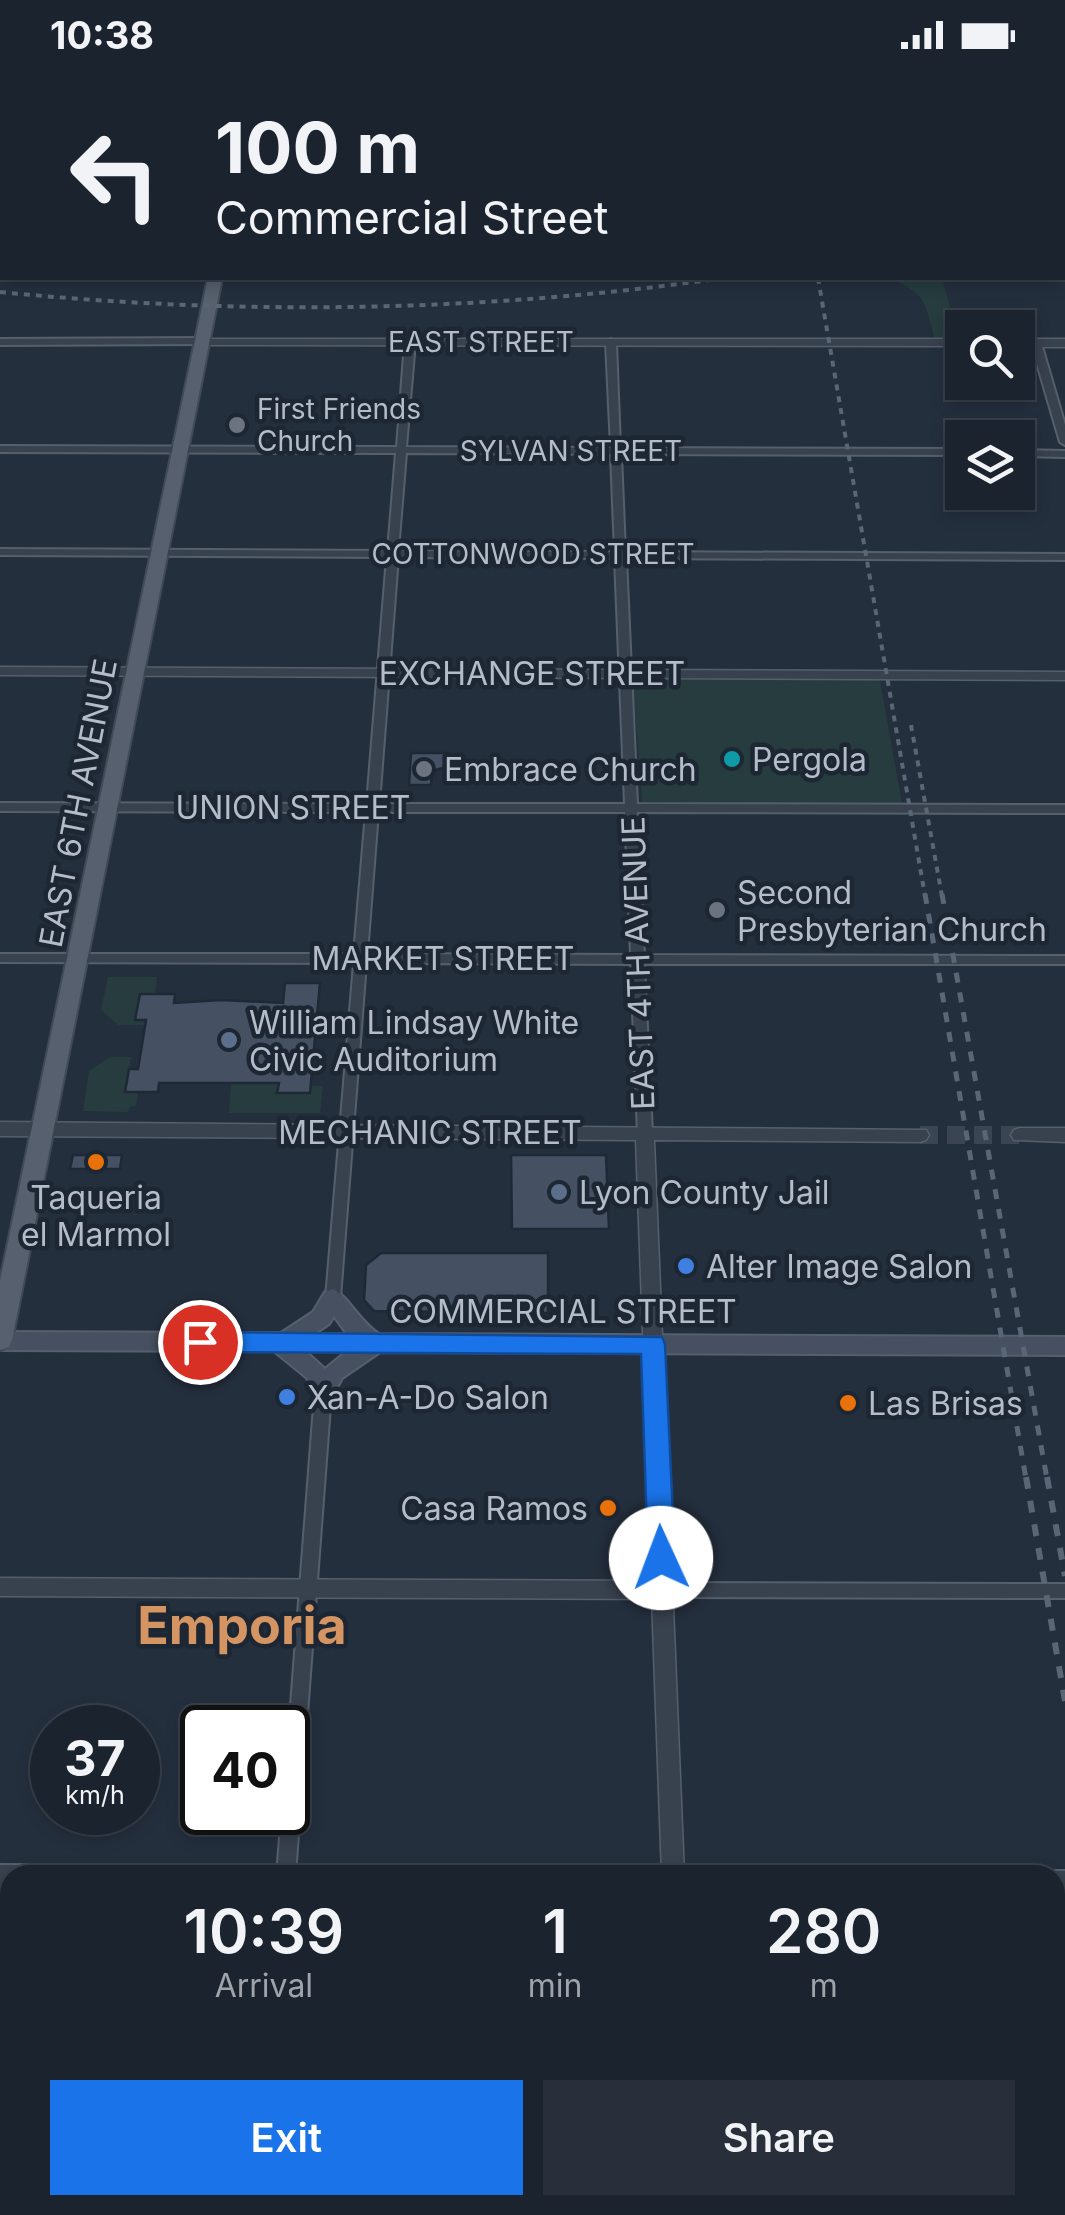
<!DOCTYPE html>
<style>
:root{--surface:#1b232e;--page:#282f3a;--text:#f1f3f6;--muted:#a0a4aa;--line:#39404a;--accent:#1a73e8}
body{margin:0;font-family:Inter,sans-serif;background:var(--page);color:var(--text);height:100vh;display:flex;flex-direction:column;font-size:38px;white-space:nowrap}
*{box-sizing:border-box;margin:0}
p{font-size:32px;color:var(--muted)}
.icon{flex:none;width:55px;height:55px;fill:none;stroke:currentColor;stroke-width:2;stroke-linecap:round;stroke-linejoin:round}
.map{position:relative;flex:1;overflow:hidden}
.drawer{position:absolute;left:0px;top:1795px;width:1065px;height:350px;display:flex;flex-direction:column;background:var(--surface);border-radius:30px 30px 0 0;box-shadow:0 5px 15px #0003,0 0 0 2px var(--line)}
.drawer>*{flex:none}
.banner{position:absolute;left:0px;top:0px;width:1065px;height:210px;box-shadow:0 5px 15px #0003,0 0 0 2px var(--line);background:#1b232e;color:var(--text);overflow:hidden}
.buttons{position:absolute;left:945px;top:240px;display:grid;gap:20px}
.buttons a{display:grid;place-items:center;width:90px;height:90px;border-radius:0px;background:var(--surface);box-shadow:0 5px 15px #0003,0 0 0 2px var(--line);font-size:50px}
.speed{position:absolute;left:30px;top:1635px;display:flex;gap:20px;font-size:50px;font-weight:700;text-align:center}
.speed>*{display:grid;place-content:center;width:130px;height:130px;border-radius:50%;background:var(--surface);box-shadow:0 5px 15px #0003,0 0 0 2px var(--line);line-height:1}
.speed small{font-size:25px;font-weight:400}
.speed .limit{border:5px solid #111;border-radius:15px;background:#fff;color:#111}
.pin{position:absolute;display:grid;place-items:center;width:85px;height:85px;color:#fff;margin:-42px;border:5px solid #fff;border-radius:50%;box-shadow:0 2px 10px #0007}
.me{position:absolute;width:110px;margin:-55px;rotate:358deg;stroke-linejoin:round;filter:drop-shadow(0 0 8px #0008)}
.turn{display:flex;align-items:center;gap:35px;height:210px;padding:0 50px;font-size:45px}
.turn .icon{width:130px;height:130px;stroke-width:2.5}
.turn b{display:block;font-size:70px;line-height:85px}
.eta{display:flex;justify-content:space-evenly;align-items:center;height:170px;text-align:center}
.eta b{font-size:60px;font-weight:600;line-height:70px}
.primary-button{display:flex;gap:20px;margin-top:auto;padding:20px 50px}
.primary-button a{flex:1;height:115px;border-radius:0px;background:var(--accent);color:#fff;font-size:40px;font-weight:600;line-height:115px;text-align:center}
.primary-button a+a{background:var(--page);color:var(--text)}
.status{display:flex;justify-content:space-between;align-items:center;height:70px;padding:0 50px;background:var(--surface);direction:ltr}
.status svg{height:28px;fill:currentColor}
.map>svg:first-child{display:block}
.green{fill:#263c3f}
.building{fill:#455162;stroke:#1f2835;stroke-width:2.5}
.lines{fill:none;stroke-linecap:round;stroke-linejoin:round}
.tertiary-tunnel{stroke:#3a4453;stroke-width:18;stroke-dasharray:18 9;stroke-linecap:butt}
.minor-casing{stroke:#565f6c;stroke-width:4}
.tertiary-casing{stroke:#565f6c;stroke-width:3}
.secondary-casing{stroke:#565f6c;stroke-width:4}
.primary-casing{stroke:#414a57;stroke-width:4}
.minor{fill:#38414e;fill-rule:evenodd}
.tertiary{fill:#38414e;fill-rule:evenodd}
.secondary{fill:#465061;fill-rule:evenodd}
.primary{fill:#56606e;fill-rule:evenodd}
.rail-far2{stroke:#5a6575;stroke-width:4;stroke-dasharray:6 6;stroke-linecap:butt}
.rail-far1{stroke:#5a6575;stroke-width:5;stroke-dasharray:10 10;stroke-linecap:butt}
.rail{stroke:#5a6575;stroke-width:6;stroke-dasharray:12 12;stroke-linecap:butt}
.route{fill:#1a73e8;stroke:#114b97;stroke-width:2.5}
.worship-dot{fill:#6b7280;stroke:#1d2633;stroke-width:4}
.culture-dot{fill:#0f9aa8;stroke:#1d2633;stroke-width:4}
.service-dot{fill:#5c6f8a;stroke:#1d2633;stroke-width:4}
.food-dot{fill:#e8710a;stroke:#1d2633;stroke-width:4}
.shop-dot{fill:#3f7fe0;stroke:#1d2633;stroke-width:4}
.labels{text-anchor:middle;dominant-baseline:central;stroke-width:9;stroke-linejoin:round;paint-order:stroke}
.far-street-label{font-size:28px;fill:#b4bcc9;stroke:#1d2633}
.far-poi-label{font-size:28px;fill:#b4bcc9;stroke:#1d2633;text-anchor:start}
.street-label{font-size:32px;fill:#b4bcc9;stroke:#1d2633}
.poi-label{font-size:32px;fill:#b4bcc9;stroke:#1d2633;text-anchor:start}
.town-label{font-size:52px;font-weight:bold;fill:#d59563;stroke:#1d2633}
</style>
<div class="status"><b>10:38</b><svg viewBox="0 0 49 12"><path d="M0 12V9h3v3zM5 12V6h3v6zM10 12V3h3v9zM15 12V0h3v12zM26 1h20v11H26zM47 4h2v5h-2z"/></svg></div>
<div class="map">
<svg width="1065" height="2145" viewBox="0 0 1065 2145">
<rect width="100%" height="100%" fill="#242f3e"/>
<g class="green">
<path d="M888,208h54l17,61h-24c-11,-39 -9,-46 -47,-61z"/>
<polygon points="644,610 880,610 902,734 642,732 633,614"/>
<polygon points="108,907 157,907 155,924 140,924 136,950 146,950 146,955 118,955 101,940"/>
<polygon points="110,987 131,987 125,1021 138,1022 136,1036 129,1037 128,1042 83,1041 89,1001"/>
<polygon points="231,1013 279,1013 278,1023 309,1023 310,1016 323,1016 320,1043 229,1043"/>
</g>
<g class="building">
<polygon points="411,683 447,683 446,697 432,701 431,715 409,715"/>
<polygon points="285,913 320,913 310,1023 277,1023 279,1013 159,1013 158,1022 125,1022 129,999 138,999 146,950 135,950 140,924 175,924 174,933 222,930 283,933"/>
<polygon points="73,1085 122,1085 120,1099 70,1099"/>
<polygon points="511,1085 606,1085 609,1159 512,1159"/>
<polygon points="381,1183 548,1183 548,1243 374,1241 364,1230 366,1195"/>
</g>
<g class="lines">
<polyline class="tertiary-tunnel" points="920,1065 1020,1065"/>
<g class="minor-casing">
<g id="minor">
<polygon points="86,0 94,0 93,2 85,2"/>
<rect x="1062" y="6" width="3" height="4"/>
<polygon points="0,123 2,124 2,128 0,129"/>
<polygon points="0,138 2,139 2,143 0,144"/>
<polygon points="0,269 203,268 208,271 203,274 0,275"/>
<path d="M410,269l5,3 -9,105 205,1 -5,-106 5,-3 5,3 4,106 342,1v6l-341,-1 4,98 440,2v6l-439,-2 11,246 428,1v8l-428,-1 7,143 421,1v8h-421l8,170 -7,5 -7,-5 -7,-170 -265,-1 -26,335 -2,4 -5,2 -5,-2 -2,-4 28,-335 -354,-1v-8h354l12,-142 -366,-1v-8l367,1 20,-247 -387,-2v-6l388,2 8,-98 -396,-1v-6l397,1 8,-105zM406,383l205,1 4,98 -217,-1zM398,487l217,1 10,246h-246zM378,742h247l6,143 -264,-1z"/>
<polygon points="1033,271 1041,273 1065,355 1065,375 1060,372 1031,273"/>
<polygon points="1018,380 1065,381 1065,387 1018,386"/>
<polygon points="323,1317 328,1319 331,1323 295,1805 277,1805 282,1742 288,1742 288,1674 315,1323 318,1319"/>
<polygon points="663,1513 1065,1514 1065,1528 663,1527 657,1525 655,1520 657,1515"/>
<polygon points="0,1795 170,1796 176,1799 179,1805 10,1805 10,1813 0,1813"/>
<polygon points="1055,1801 1065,1801 1065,1819 1055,1819 1055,1805 1048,1805"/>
<polygon points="248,2135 268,2135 267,2145 247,2145"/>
<polygon points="872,2135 892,2135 893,2145 873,2145"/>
</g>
</g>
<g class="tertiary-casing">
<g id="tertiary">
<rect x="0" y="31" width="2" height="6"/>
<polygon points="199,269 962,269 962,276 203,275 197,271"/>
<rect x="1018" y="269" width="47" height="8"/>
<polygon points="0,597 1065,602 1065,610 0,605"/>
<polygon points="0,1052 926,1060 929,1065 926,1070 920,1072 654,1070 684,1805 662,1805 652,1529 0,1526 0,1508 652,1511 636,1070 0,1066"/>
<polygon points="1020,1058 1065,1058 1065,1072 1014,1070 1011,1065 1014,1060"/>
<rect x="672" y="2135" width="26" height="10"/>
</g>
</g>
<g class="secondary-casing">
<path id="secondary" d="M333,1219c16,8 26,32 46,45l686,3v18l-685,-3 -38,26 -11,21 -8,3 -8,-3 -8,-21 -33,-27 -274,-1v-18l281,1 32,-21 12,-20zM334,1246l13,18h-33l15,-10zM305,1281h42l-22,18z"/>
</g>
<g class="primary-casing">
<g id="primary">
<rect x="251" y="0" width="12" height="2"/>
<polygon points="208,208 222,208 12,1270 9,1277 0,1280 0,1211"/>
</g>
</g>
<use href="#minor" class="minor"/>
<use href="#tertiary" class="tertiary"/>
<use href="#secondary" class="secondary"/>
<use href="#primary" class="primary"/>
<g class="rail-far2">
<polyline points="818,208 925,826"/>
<path d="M0,222c241,24 484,20 724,-14"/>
<polyline points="911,655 942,826"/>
</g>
<g class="rail-far1">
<polyline points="925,824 1026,1409"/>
<polyline points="942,824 1047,1409"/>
</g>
<g class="rail">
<polyline points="1026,1407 1065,1631"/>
<polyline points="1047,1407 1065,1506"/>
</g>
</g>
<polygon class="route" points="200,1262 662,1267 665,1274 675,1488 671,1497 661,1500 652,1497 648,1488 641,1284 200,1282 191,1279 187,1272 191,1265"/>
<g class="worship-dot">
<circle cx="237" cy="355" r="10"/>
<circle cx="424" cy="699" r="10"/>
<circle cx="717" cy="840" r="10"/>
</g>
<circle class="culture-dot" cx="732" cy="689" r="10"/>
<g class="service-dot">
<circle cx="229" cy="970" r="10"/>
<circle cx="559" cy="1122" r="10"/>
</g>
<g class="food-dot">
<circle cx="96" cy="1092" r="10"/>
<circle cx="848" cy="1333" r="10"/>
<circle cx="608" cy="1438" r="10"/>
</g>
<g class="shop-dot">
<circle cx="686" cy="1196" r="10"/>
<circle cx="287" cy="1327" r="10"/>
</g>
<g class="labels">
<g class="far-street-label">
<text x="481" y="272">EAST STREET</text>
<text x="571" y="381">SYLVAN STREET</text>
<text x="533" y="484">COTTONWOOD STREET</text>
</g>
<g class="far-poi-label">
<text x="257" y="339">First Friends<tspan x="257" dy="32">Church</tspan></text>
</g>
<g class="street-label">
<text x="532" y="603">EXCHANGE STREET</text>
<text transform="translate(78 733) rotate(-79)">EAST 6TH AVENUE</text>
<text x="293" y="737">UNION STREET</text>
<text x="443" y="888">MARKET STREET</text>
<text transform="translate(638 893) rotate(-92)">EAST 4TH AVENUE</text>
<text x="430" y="1062">MECHANIC STREET</text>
<text x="563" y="1241">COMMERCIAL STREET</text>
</g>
<g class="poi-label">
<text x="752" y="689">Pergola</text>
<text x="444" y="699">Embrace Church</text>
<text x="737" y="822">Second<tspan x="737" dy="37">Presbyterian Church</tspan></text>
<text x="249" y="952">William Lindsay White<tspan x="249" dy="37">Civic Auditorium</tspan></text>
<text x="579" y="1122">Lyon County Jail</text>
<text x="96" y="1127" text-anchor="middle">Taqueria<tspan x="96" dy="37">el Marmol</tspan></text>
<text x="706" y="1196">Alter Image Salon</text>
<text x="307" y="1327">Xan-A-Do Salon</text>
<text x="868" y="1333">Las Brisas</text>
<text x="588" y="1438" text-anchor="end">Casa Ramos</text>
</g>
<g class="town-label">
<text x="242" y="1555">Emporia</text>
</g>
</g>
</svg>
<div class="buttons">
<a><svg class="icon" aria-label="search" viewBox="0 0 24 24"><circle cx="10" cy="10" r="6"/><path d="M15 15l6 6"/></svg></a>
<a><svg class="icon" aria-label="layers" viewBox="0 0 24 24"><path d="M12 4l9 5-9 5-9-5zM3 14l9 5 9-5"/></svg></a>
</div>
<div class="speed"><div>37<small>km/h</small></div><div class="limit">40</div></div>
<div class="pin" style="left:200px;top:1272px;background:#d93025"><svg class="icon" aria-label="arrive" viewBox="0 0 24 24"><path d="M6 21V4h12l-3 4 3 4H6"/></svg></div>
<svg class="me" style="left:661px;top:1488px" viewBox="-20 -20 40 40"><circle r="19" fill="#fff"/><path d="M0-13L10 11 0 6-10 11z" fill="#1a73e8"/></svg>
<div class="banner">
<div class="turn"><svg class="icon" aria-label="left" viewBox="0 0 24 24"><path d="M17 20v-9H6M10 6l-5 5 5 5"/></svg><div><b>100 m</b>Commercial Street</div></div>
</div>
<section class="drawer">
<div class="eta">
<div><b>10:39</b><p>Arrival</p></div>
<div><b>1</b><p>min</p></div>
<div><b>280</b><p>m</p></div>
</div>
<div class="primary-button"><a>Exit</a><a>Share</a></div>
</section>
</div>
